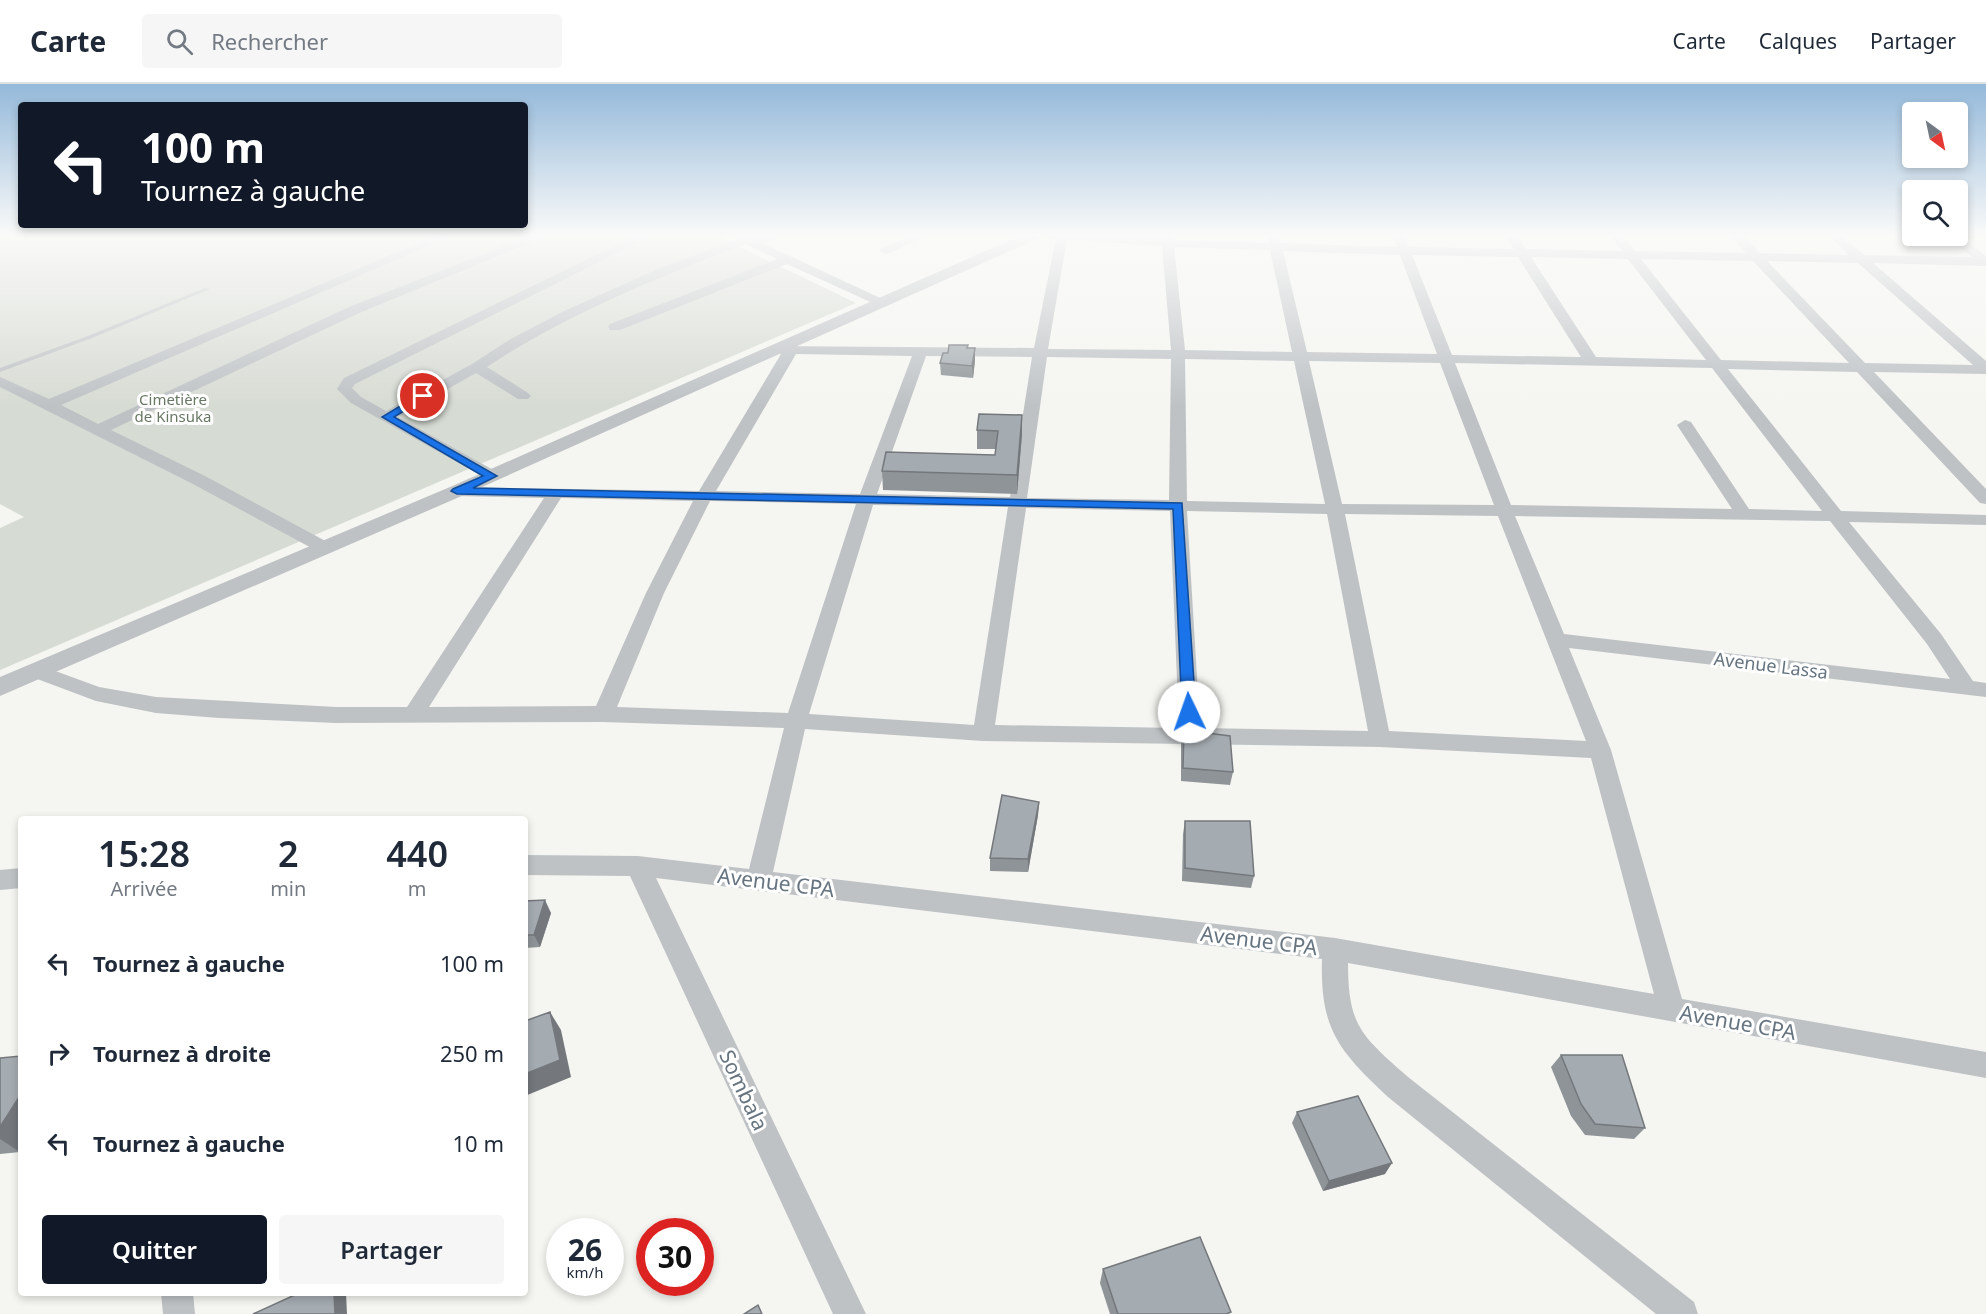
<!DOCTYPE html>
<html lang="fr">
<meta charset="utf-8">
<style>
:root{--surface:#fff;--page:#f6f6f7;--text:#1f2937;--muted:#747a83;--line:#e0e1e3;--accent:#111827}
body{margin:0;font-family:"Noto Sans",sans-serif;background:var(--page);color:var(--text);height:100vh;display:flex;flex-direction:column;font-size:22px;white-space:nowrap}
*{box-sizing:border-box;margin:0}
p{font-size:20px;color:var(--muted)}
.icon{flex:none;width:33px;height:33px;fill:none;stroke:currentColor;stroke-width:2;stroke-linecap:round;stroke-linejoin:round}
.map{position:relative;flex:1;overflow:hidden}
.sheet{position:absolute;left:18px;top:732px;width:510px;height:480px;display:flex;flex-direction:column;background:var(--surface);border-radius:6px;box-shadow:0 3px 9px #0003}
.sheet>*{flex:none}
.banner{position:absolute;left:18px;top:18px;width:510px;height:126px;border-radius:6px;box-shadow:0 3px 9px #0003;background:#111827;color:#fff;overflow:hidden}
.needle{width:39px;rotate:147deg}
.tools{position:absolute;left:1902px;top:18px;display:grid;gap:12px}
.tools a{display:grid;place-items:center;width:66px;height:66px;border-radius:6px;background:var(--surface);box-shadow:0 3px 9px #0003;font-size:30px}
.speed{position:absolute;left:546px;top:1134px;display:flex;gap:12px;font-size:30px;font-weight:700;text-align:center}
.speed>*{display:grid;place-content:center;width:78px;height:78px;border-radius:50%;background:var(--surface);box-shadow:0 3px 9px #0003;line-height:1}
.speed small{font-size:15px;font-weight:400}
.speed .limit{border:9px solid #d22;background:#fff;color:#111}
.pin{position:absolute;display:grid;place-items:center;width:51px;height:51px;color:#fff;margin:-26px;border:3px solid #fff;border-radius:50%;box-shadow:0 2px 6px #0007}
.me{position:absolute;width:66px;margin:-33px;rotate:357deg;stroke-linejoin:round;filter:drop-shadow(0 0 4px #0008)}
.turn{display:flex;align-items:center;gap:21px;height:126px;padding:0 24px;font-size:27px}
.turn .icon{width:78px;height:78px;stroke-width:2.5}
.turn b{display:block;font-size:42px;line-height:51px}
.eta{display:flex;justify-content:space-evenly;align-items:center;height:102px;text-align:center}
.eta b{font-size:36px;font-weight:600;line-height:42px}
.button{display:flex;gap:12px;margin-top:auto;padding:12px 24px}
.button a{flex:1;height:69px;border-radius:6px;background:var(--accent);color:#fff;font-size:24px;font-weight:600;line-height:69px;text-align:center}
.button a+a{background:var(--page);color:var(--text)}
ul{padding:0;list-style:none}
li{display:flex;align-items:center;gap:18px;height:90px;padding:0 24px}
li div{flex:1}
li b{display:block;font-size:22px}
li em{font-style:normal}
header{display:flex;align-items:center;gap:36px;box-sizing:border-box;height:84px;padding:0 30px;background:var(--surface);border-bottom:2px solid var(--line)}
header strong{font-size:28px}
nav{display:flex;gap:33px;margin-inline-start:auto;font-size:21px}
.search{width:420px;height:54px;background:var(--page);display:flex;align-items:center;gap:15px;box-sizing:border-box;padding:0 21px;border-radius:6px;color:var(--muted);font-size:22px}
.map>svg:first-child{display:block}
.green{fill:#d6dbd3}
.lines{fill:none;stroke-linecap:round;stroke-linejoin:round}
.service{fill:#bec2c5;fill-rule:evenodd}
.minor{fill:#bec2c5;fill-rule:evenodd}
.tertiary{fill:#bec2c5;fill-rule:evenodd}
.wall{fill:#8e9498}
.shaded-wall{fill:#74787c}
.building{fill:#a5acb1;stroke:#74787c;stroke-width:1.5}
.route{fill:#1a73e8;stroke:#114b97;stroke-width:1.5}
.labels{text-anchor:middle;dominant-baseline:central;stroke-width:6;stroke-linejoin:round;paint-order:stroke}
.far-park-label{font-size:15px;fill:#687864;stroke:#fff}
.street-label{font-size:18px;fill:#667480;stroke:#fff}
.near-street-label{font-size:21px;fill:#667480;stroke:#fff}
</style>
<header>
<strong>Carte</strong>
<div class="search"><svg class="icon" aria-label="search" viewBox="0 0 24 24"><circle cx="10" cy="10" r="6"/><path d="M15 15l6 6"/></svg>Rechercher</div>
<nav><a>Carte</a><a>Calques</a><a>Partager</a></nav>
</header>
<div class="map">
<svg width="1986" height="1230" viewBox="0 0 1986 1230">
<rect width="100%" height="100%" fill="#f5f5f1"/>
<polygon class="green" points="0,150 713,150 856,219 0,586 0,444 24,433 0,420"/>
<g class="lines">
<polygon class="service" points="205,204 210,205 92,254 0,288 0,284 88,252"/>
<g class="minor">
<polygon points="440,150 456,150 61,321 98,340 349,223 535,150 552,150 359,229 111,346 205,392 331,460 334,464 331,468 319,468 193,400 0,303 0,293 49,315"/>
<path d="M639,150h16l-300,150 -3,4 9,9 25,14 86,-47 37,-24 55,-29 96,-43 76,-28 -6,-6h13l11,5 13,-5h17l-20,10 125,58 -2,3h-10l-90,-41 -167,66h-10l-2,-3 2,-3 167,-65 -31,-15c-90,34 -179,70 -259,123l41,26 3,3 -3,3h-10l-42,-26 -78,44 99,55 2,4 -8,5 -140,-78 -14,-14 7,-11z"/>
<polygon points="913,150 930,150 889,169 885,170 879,166"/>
<path d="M1042,150h54l65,5v-5h12l1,6 95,3 -1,-9h10l3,9 116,4 -5,-13h12l5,13 105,2 -10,-15h12l10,15 96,2 -13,-17h12l14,17 111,2 -17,-19h13l18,19 89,2 -22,-21h13l24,21 108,2 -25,-21 11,-2 28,22v10l-113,-3 113,98v13l-112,-2 112,117v15l-6,-1 -123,-131 -129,-3 113,142 145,4v10l-137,-3 92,112 32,47 13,2v14l-417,-49 42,102 71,249 304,53v26l-638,-115c0,64 14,73 60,114l286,225 4,12h-42l-268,-217c-50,-47 -68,-68 -66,-138l-666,-81 210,436h-33l-203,-438 -105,-1v-20l113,1 111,13 35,-141 -181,-6 -267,1 -117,-5 -63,-5 -60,-12 -64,-24 -3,-5 3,-5 7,-2 60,22 57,10 180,10h71l137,-209 -87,-2 -6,-1 -2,-4 2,-4 248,4 82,-137 -13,-1 -2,-3 7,-4 261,2 22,-110 -12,-1zM1067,155l95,7 9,104 -123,-1zM1174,163l96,3 22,102 -107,-2zM1283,167l117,4 37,99 -130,-2zM1412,171l106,2 63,100 -129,-2zM1531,173l97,2 78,101 -110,-3zM1641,175l112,2 96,102 -128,-3zM1767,177l91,2 115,102 -108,-2zM796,270l116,2 -52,138 -144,-3zM926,272l106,1 -22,140 -133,-3zM1047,273l124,2 -2,141 -142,-2zM1185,275l109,2 31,143 -138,-3zM1309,277l131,2 54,142 -152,-1zM1455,279l257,5 110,143 -73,-2 -58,-87 -6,-2 -8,5 55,84 -221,-4zM561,414l132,3 -47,92 -50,113 -167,1zM710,417l146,3 -68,209 -171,-6 47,-114zM873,421l135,2 -34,218 -165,-11zM1026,424l144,3 9,217 -184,-3zM1187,427l140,3 41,217 -168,-3zM1345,430l153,2 88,225 -197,-10zM1515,432l315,5 97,123 23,35 -386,-45zM805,645l178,12 397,6 211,11 63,236 -319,-56 -562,-66z"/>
<polygon points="21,784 21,804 0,806 0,786"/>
<polygon points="161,1209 193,1209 195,1230 163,1230"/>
</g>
<polygon class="tertiary" points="1024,150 1043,150 1041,153 464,411 0,612 0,593 450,403"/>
</g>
<g class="wall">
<polygon points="968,264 975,276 973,294 941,291 940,279 948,269"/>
<polygon points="979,330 1022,350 1017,410 883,406 882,387 995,371 996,365 977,365 977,346"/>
<polygon points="1184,646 1233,688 1230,701 1181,697 1181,659"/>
<polygon points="1039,718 1038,731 1028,788 990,787 990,774"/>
<polygon points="1185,737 1254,792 1251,804 1182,797 1183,750"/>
<polygon points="525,817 551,829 540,863 525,864"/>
<polygon points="1561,971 1645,1044 1634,1055 1585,1051 1571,1032 1551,983"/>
<polygon points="0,974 20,1068 0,1070"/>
<polygon points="1297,1028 1385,1090 1323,1107 1292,1039"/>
<polygon points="1103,1185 1230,1230 1110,1230 1100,1199"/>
</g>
<g class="shaded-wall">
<polygon points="975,264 975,276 973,294 972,282"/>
<polygon points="1022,331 1022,350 1017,410 1017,391"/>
<polygon points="1039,718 1038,731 1028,788 1028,775"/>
<polygon points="545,816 551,829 540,863 534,851"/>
<polygon points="550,928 561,946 571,993 525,1012 525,990"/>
<polygon points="21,1010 21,1066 20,1068 0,1055 0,1043"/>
<polygon points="1392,1079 1385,1090 1323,1107 1329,1097"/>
<polygon points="334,1209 346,1209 347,1230 335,1230"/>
</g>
<g class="building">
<polygon points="949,261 968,261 967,264 975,264 972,282 940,279 943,269 948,269"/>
<polygon points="979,330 1022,331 1017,391 882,387 886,368 995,371 998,347 977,346"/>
<polygon points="1184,646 1230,652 1233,688 1183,684"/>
<polygon points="1002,711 1039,718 1028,775 990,774"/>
<polygon points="1185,737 1250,737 1254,792 1185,784"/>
<polygon points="545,816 534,851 525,851 525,817"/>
<polygon points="550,928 560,976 525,990 525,937"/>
<polygon points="1561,971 1622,971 1645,1044 1595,1040 1581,1020"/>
<polygon points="21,972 21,1010 0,1043 0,974"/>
<polygon points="1358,1012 1392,1079 1329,1097 1297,1028"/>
<polygon points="1200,1153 1231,1228 1226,1230 1118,1230 1103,1185"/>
<polygon points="299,1209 334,1209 335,1230 253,1230"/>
<polygon points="758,1221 762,1230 744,1230"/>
</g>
<linearGradient id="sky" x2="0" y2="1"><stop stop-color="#94b9da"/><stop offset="0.47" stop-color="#fafaf9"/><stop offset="1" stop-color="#fafaf9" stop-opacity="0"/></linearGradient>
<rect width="1986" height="322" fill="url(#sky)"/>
<polygon class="route" points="420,310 428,312 394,333 497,392 473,404 1182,419 1196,628 1189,633 1182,628 1173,425 457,410 451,407 453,405 483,392 382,333"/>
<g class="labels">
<g class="far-park-label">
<text x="173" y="315">Cimetière<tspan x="173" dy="17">de Kinsuka</tspan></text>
</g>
<g class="street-label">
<text transform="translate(1771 581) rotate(7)">Avenue Lassa</text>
</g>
<g class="near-street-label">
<text transform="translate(776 798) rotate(7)">Avenue CPA</text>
<text transform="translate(1259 856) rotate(7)">Avenue CPA</text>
<text transform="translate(1738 938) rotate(10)">Avenue CPA</text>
<text transform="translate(744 1006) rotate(65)">Sombala</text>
</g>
</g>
</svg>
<div class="tools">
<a><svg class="needle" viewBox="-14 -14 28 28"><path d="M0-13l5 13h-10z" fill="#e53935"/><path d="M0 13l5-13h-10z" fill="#747a83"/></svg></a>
<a><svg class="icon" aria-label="search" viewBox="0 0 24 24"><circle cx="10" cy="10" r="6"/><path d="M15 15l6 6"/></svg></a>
</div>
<div class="speed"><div>26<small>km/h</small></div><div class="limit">30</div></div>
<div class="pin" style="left:423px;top:312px;background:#d93025"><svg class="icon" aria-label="arrive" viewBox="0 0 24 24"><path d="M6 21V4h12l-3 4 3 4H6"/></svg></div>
<svg class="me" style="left:1189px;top:628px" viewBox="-20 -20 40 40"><circle r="19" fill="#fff"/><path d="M0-13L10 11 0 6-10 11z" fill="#1a73e8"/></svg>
<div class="banner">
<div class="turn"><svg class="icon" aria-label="left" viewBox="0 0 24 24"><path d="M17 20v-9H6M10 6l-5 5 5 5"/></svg><div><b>100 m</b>Tournez à gauche</div></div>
</div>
<section class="sheet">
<div class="eta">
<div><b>15:28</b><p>Arrivée</p></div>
<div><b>2</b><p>min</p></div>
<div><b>440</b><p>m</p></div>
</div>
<ul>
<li><svg class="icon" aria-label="left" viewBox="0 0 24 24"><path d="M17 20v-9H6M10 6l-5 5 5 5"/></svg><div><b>Tournez à gauche</b></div><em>100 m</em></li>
<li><svg class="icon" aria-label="right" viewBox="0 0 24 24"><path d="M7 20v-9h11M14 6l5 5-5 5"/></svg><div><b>Tournez à droite</b></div><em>250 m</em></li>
<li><svg class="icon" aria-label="left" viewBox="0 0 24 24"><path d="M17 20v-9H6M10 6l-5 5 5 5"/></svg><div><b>Tournez à gauche</b></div><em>10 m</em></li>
</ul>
<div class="button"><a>Quitter</a><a>Partager</a></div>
</section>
</div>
